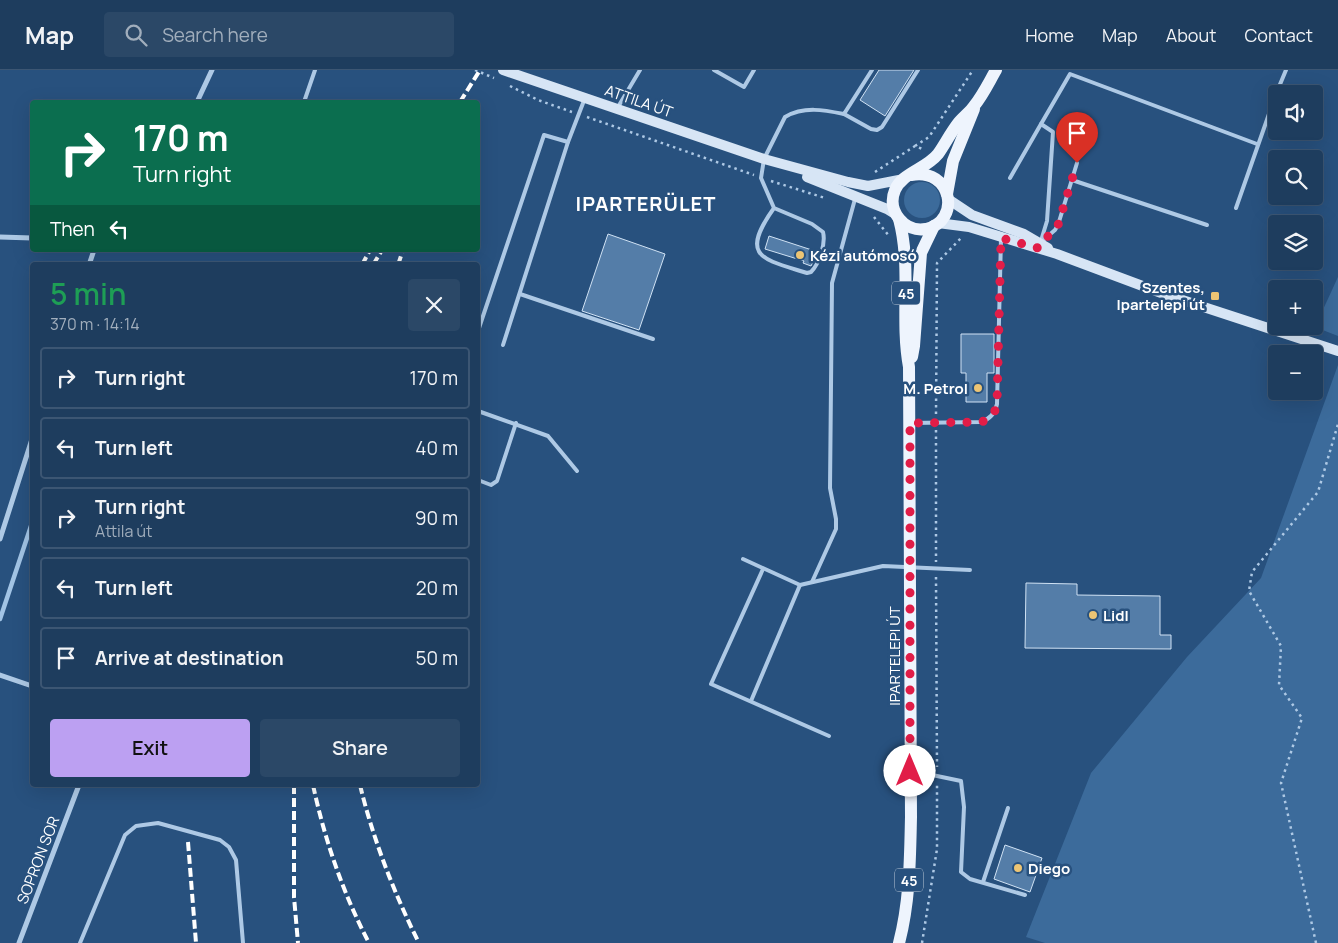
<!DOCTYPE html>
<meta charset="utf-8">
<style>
:root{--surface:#1e3d5e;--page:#2b4867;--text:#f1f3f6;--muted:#a1aebc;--line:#3c5673;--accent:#bca0f2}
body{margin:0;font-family:Manrope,sans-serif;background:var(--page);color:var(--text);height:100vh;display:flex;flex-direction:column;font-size:19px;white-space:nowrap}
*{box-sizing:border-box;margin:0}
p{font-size:16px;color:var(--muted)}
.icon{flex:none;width:28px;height:28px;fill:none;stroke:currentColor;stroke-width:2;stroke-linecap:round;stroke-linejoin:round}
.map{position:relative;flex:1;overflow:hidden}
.drawer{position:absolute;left:30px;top:192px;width:450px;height:525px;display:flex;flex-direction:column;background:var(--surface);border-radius:5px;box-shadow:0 5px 20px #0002,0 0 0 1px var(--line)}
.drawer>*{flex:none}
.top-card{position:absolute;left:30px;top:30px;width:450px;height:152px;border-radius:5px;box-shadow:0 5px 20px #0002,0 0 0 1px var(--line);background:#0b6e4f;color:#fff;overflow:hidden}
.fabs{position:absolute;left:1268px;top:15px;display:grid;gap:10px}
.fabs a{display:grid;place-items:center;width:55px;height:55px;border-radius:5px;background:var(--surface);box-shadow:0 5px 20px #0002,0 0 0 1px var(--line);font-size:25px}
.pin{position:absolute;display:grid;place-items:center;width:42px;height:42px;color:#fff;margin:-51px -21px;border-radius:50% 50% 50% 0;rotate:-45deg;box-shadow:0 0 5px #0007}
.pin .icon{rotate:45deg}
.me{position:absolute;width:55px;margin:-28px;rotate:0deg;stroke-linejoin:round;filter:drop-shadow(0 0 4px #0008)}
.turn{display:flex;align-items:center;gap:18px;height:105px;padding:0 20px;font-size:22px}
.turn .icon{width:65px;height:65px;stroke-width:2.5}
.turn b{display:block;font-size:35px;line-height:42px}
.then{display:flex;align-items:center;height:48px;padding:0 20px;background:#0003;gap:10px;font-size:19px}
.round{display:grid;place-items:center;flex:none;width:52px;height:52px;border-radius:5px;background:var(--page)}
.headline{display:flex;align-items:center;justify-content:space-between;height:85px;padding:0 20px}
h1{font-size:30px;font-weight:600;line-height:38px;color:#1e9e55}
.primary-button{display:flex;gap:10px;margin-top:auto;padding:10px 20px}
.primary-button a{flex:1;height:58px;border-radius:5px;background:var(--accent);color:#111;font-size:20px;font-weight:600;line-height:58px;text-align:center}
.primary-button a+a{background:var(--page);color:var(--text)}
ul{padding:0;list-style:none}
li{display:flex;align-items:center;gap:15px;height:62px;margin:0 10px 8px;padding:0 10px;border:2px solid var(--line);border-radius:5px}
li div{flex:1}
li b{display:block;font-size:19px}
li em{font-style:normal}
header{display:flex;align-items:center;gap:30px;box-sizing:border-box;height:70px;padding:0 25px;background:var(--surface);border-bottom:1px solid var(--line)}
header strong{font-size:24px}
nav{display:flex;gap:28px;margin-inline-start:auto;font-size:18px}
.search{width:350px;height:45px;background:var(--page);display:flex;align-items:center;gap:12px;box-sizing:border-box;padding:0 18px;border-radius:5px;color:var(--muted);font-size:19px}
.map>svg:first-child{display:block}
.green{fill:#3c6b9b}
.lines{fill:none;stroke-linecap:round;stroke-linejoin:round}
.stream{stroke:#a2c4e5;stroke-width:4.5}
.building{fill:#547da8;stroke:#d0e2f4}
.path{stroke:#aec9e5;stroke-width:2.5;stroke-dasharray:2.5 4;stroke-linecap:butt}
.lane{stroke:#aec9e5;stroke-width:4}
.street{stroke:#aec9e5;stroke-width:5}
.secondary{stroke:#d7e5f5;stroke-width:10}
.primary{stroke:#eef4fd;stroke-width:12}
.rail{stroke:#fff;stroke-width:4;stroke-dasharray:9 4;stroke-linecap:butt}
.route{stroke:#e11d48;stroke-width:9;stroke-dasharray:0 16.2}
.poi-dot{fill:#ecc474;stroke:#28517e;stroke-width:2}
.labels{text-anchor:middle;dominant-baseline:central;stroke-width:5;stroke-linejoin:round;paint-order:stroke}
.shield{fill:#28517e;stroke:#becbd8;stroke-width:1}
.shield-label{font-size:14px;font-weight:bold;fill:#fff}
.street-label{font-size:15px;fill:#fff;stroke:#28517e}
.poi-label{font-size:15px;font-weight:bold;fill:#fff;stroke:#28517e;text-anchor:start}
.district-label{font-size:20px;font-weight:bold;letter-spacing:1px;fill:#fff;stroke:#28517e}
</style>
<header>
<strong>Map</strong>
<div class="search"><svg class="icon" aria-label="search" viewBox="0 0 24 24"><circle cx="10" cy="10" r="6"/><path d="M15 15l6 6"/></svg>Search here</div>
<nav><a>Home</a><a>Map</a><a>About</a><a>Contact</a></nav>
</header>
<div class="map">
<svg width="1338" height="873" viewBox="0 0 1338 873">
<rect width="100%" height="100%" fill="#28517e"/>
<g class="green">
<circle cx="922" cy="130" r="18"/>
<polygon points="1338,207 1338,266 1315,257"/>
<polygon points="1338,295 1338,873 1045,873 1026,867 1091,703 1187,587 1261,508"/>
</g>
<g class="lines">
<polyline class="stream" points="0,549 32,453"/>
</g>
<g class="building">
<polygon points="879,0 914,0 885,46 860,30"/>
<polygon points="608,164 665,184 639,260 582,241"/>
<polygon points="769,166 818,182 811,196 803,193 804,191 765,179"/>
<polygon points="961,264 994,264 994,303 987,303 987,332 966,332 966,303 961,303"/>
<polygon points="1026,513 1077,514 1077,525 1160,526 1160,565 1171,565 1171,579 1025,578"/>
<polygon points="1005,775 1042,788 1030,822 994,809"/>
</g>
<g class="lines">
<g class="path">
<polyline points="475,0 494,8"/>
<polyline points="510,16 538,30 572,42"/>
<polyline points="587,47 754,105"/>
<polyline points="915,76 929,67 973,0"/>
<polyline points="875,102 915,76 925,80"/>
<polyline points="771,111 825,128"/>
<polyline points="874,147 889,166"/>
<polyline points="936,344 937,193 962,167"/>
<polyline points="936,360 936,492"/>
<polyline points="936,507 937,697"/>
<polyline points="922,873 937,779 937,715"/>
<polyline points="1316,873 1281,713 1302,648 1279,615 1281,576 1249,521 1252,502 1318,422 1338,354"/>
</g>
<g class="lane">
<polyline points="714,0 744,17 754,0"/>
<polyline points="1276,24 1286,0"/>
<polyline points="304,32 315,0"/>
<polyline points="618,37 640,0"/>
<polyline points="844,44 871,59 877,60 882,57 918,0"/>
<polyline points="1010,108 1041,54"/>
<polyline points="1072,110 1207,155"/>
<path d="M774,138c-35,49 -12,51 33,65l4,-1c8,-8 15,-28 12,-40l-11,-8 -38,-16 -13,-30 3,-19 21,-42c19,-11 39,-7 59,-3l28,-44"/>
<polyline points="1236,138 1276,24"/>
<polyline points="1041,172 1055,160 1058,155 1077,93"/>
<polyline points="1040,174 1047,151 1053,62 1041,54 1070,4 1257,74"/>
<polyline points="520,224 653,269"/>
<polyline points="478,261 544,65 568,72"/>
<polyline points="503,275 568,72 585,28"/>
<polyline points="478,341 548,366 577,401"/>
<path d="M911,353l70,-1c9,-3 14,-8 16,-18l4,-166"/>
<polyline points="478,410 491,415 497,411 516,353"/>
<polyline points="743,489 800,515 883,496 970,500"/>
<polyline points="763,499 711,614 829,666"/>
<polyline points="812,512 836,459 836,449 830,418 832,213 855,129"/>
<polyline points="751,631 800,515"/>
<polyline points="913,701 961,711 964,737 961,802 970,809 1025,825"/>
<polyline points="983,812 1008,738"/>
<polyline points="80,873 125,765 136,756 158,753 220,770 229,777 236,790 243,873"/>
</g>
<g class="street">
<polyline points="197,32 212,0"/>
<polyline points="0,167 32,168"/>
<polyline points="89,195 94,180"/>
<polyline points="0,469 32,369"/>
<polyline points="0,605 32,616"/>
<polyline points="19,873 79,715"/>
</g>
<g class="secondary">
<polyline points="503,0 764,89 848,112 868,116 904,109"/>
<polyline points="807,107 887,139 895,144"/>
<polyline points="948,129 972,145 1024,164 1048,178"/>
<polyline points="938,153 969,157 1057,184 1164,224 1338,281"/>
</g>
<g class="primary">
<path d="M911,105c41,-8 51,46 15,54 -21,4 -40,-18 -31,-39 7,-17 31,-21 43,-36 7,-10 13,-22 21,-32 5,-6 11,-10 15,-16 9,-11 15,-24 22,-36"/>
<polyline points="947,124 953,91 974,39"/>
<path d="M899,149c13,49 1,99 10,148l2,450c-1,42 -1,84 -12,126"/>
<polyline points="912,287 914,276 921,183 934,156"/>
</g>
<g class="rail">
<polyline points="460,32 480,0"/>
<polyline points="362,195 370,180"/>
<polyline points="373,195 382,180"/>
<polyline points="398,195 403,180"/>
<polyline points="294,715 294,827 298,873"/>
<path d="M313,715c12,56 30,108 56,158"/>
<path d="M360,715c13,54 34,108 59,158"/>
<polyline points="188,772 196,873"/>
</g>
</g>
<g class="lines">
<path class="route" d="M910,701v-348l71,-1c9,-3 14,-8 16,-18l4,-166 37,10c4,-10 15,-13 20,-23l19,-62"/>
</g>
<g class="poi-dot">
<circle cx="800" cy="185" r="5"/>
<rect x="1210" y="221" width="10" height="10" rx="2.5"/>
<circle cx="978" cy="318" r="5"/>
<circle cx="1093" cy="545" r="5"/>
<circle cx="1018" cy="798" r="5"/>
</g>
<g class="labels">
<g class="shield">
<rect x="892" y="211.5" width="28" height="23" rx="4"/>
<rect x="895" y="798.5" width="28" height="23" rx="4"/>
</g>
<g class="shield-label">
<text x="906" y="223">45</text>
<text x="909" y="810">45</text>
</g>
<g class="street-label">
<text transform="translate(639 31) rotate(19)">ATTILA ÚT</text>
<text transform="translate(894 586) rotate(-90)">IPARTELEPI ÚT</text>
<text transform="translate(38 790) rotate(-69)">SOPRON SOR</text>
</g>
<g class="poi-label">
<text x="810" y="185">Kézi autómosó</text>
<text x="1205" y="217" text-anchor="end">Szentes,<tspan x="1205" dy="17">Ipartelepi út</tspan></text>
<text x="968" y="318" text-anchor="end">M. Petrol</text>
<text x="1103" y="545">Lidl</text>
<text x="1028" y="798">Diego</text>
</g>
<g class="district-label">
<text x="646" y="133">IPARTERÜLET</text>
</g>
</g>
</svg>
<div class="fabs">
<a><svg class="icon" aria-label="sound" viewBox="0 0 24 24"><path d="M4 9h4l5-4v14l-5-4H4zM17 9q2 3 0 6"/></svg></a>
<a><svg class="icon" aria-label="search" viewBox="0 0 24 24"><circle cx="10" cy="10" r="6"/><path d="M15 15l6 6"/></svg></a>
<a><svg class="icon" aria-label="layers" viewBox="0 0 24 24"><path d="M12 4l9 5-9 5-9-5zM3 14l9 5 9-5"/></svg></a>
<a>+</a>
<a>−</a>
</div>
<div class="pin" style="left:1077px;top:93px;background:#d93025"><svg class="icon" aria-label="arrive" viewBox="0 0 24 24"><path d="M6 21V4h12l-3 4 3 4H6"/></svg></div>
<svg class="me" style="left:910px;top:701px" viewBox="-20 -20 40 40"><circle r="19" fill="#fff"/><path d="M0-13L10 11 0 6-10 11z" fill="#e11d48"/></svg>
<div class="top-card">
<div class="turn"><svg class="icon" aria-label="right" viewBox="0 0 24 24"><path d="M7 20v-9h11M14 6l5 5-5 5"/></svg><div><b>170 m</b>Turn right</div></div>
<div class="then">Then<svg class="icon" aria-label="left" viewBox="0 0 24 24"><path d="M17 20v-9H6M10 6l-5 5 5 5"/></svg></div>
</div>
<section class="drawer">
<div class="headline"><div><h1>5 min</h1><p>370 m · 14:14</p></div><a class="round"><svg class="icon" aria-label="close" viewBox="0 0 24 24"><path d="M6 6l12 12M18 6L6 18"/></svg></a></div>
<ul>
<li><svg class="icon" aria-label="right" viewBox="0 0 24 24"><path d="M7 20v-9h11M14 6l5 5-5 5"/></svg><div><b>Turn right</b></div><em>170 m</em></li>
<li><svg class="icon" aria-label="left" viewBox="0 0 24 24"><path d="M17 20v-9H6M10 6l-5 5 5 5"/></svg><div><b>Turn left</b></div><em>40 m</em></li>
<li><svg class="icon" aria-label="right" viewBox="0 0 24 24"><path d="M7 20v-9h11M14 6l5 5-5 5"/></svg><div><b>Turn right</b><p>Attila út</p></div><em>90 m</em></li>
<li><svg class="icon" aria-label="left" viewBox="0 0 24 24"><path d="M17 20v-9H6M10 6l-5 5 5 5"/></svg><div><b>Turn left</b></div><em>20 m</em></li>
<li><svg class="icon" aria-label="arrive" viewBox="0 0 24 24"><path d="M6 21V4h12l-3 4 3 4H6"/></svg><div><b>Arrive at destination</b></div><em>50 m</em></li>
</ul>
<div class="primary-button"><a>Exit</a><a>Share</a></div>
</section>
</div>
